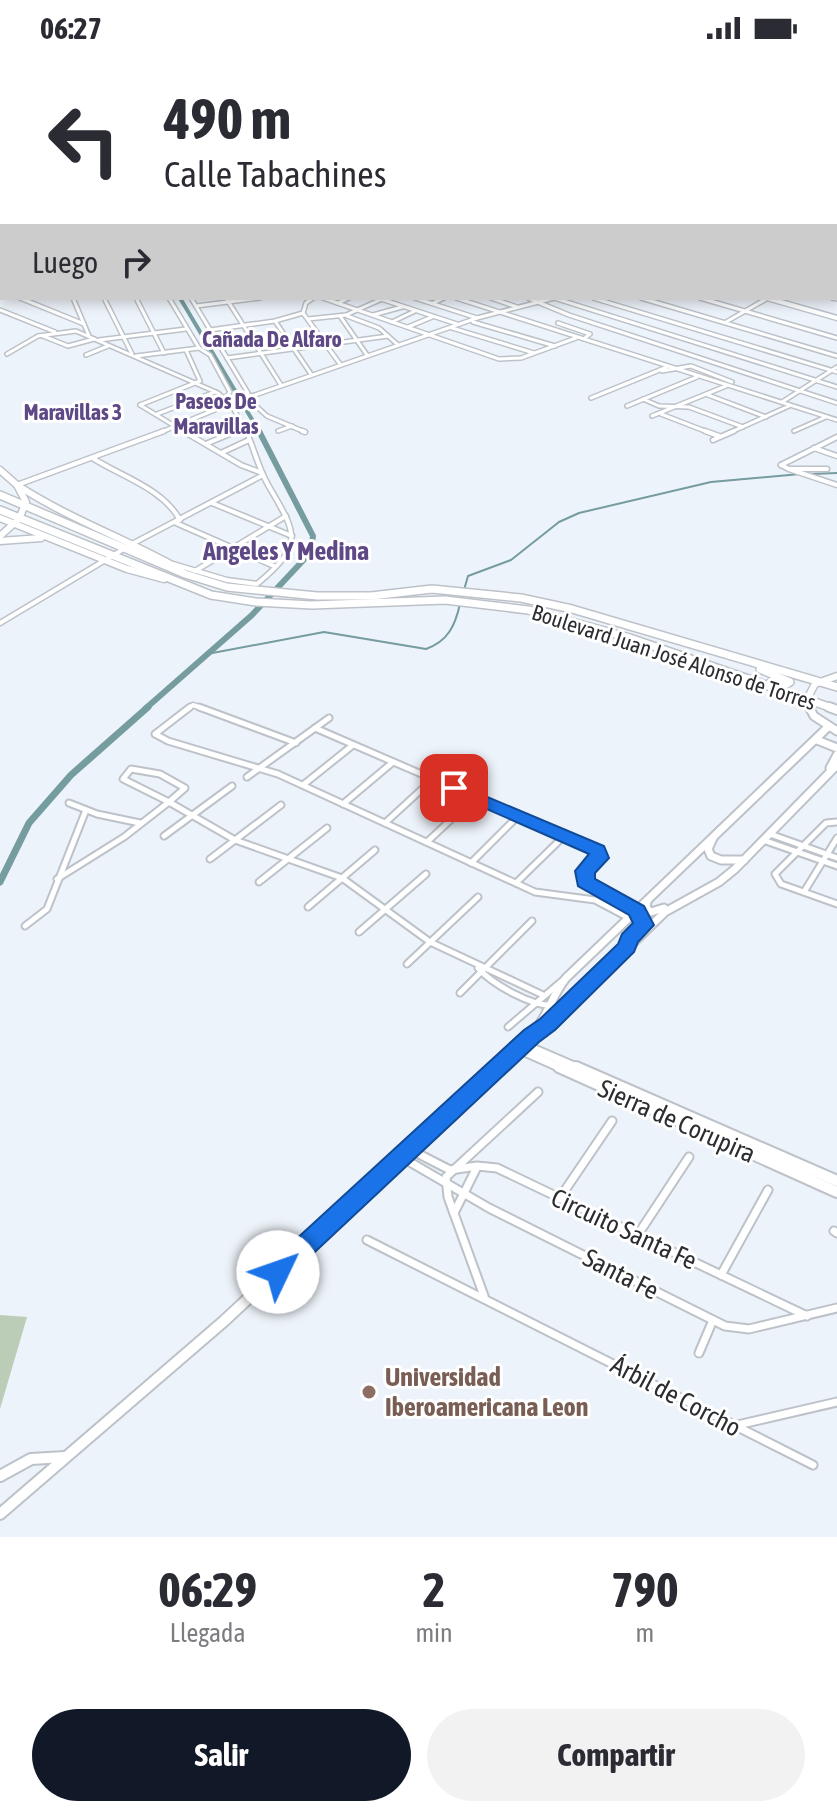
<!DOCTYPE html>
<html lang="es">
<head>
<meta charset="utf-8">
<style>
  body { margin:0; font-family:"Asap Condensed",sans-serif; background:#f2f2f3; color:#2b2b33; height:100vh; display:flex; flex-direction:column; font-size:30px; white-space:nowrap }
  * { box-sizing:border-box; margin:0 }
  p { font-size:26px; color:#7c7c81 }
  .icon { flex:none; width:44px; height:44px; fill:none; stroke:currentColor; stroke-width:2; stroke-linecap:round; stroke-linejoin:round }
  .map { position:relative; height:1481px; overflow:hidden }
  .panel { display:flex; flex-direction:column; background:#fff; flex:1 }
  .panel>* { flex:none }
  .banner { position:absolute; left:0px; top:0px; width:838px; height:244px; box-shadow:0 4px 12px #0003; background:#fff; color:#2b2b33; overflow:hidden }
  .pin { position:absolute; display:grid; place-items:center; width:68px; height:68px; color:#fff; margin:-34px; border-radius:16px; box-shadow:0 4px 12px #0006 }
  .me { position:absolute; width:88px; margin:-44px; rotate:48deg; stroke-linejoin:round; filter:drop-shadow(0 0 6px #0008) }
  .turn { display:flex; align-items:center; gap:28px; height:168px; padding:0 32px; font-size:36px }
  .turn .icon { width:104px; height:104px; stroke-width:2.5 }
  .turn b { display:block; font-size:56px; line-height:68px }
  .then { display:flex; align-items:center; height:76px; padding:0 32px; background:#0003; gap:16px; font-size:30px }
  .eta { display:flex; justify-content:space-evenly; align-items:center; height:136px; text-align:center }
  .eta b { font-size:48px; font-weight:700; line-height:56px }
  .primary-button { display:flex; gap:16px; margin-top:auto; padding:16px 32px }
  .primary-button a { flex:1; height:92px; border-radius:48px; background:#111827; color:#fff; font-size:32px; font-weight:700; line-height:92px; text-align:center }
  .primary-button a+a { background:#f2f2f3; color:#2b2b33 }
  .status { display:flex; justify-content:space-between; align-items:center; height:56px; padding:0 40px; background:#fff; direction:ltr }
  .status svg { height:22px; fill:currentColor }
  .map>svg:first-child { display:block }
  .green { fill:#bbccb7 }
  .lines { fill:none; stroke-linecap:round; stroke-linejoin:round }
  .stream { stroke:#759c9e; stroke-width:2 }
  .canal-far3 { stroke:#759c9e; stroke-width:3 }
  .canal-far2 { stroke:#759c9e; stroke-width:4 }
  .canal-far1 { stroke:#759c9e; stroke-width:6 }
  .canal { stroke:#759c9e; stroke-width:7 }
  .street-far4-casing { stroke:#bdc2c9; stroke-width:4 }
  .street-far3-casing { stroke:#bdc2c9; stroke-width:6 }
  .street-far2-casing { stroke:#bdc2c9; stroke-width:7 }
  .street-far1-casing { stroke:#bdc2c9; stroke-width:9 }
  .street-casing { stroke:#bdc2c9; stroke-width:11 }
  .secondary-far4-casing { stroke:#bdc2c9; stroke-width:5 }
  .secondary-far3-casing { stroke:#bdc2c9; stroke-width:7 }
  .secondary-far2-casing { stroke:#bdc2c9; stroke-width:9 }
  .secondary-far1-casing { stroke:#bdc2c9; stroke-width:11 }
  .secondary-casing { stroke:#bdc2c9; stroke-width:14 }
  .primary-far1-casing { stroke:#bdc2c9; stroke-width:10 }
  .primary-casing { stroke:#bdc2c9; stroke-width:12 }
  .street-far4 { stroke:#fff; stroke-width:2 }
  .street-far3 { stroke:#fff; stroke-width:3 }
  .street-far2 { stroke:#fff; stroke-width:4 }
  .street-far1 { stroke:#fff; stroke-width:5 }
  .street { stroke:#fff; stroke-width:7 }
  .secondary-far4 { stroke:#fff; stroke-width:3 }
  .secondary-far3 { stroke:#fff; stroke-width:4 }
  .secondary-far2 { stroke:#fff; stroke-width:6 }
  .secondary-far1 { stroke:#fff; stroke-width:7 }
  .secondary { stroke:#fff; stroke-width:10 }
  .primary-far1 { stroke:#fff; stroke-width:7 }
  .primary { stroke:#fff; stroke-width:8 }
  .route { fill:#1a73e8; stroke:#114b97; stroke-width:2 }
  .education-dot { fill:#8d6e63; stroke:#fff; stroke-width:3 }
  .labels { text-anchor:middle; dominant-baseline:central; stroke-width:6; stroke-linejoin:round; paint-order:stroke }
  .far-quarter-label { font-size:22px; font-weight:bold; fill:#5e4886; stroke:#fff }
  .street-label { font-size:22px; fill:#2b2d30; stroke:#fff }
  .quarter-label { font-size:26px; font-weight:bold; fill:#5e4886; stroke:#fff }
  .near-street-label { font-size:26px; fill:#2b2d30; stroke:#fff }
  .near-education-label { font-size:26px; font-weight:bold; fill:#785e54; stroke:#fff; text-anchor:start }
</style>
</head>
<body>
<div class="status"><b>06:27</b><svg viewBox="0 0 49 12"><path d="M0 12V9h3v3zM5 12V6h3v6zM10 12V3h3v9zM15 12V0h3v12zM26 1h20v11H26zM47 4h2v5h-2z"/></svg></div>
<div class="map">
<svg width="837" height="1481" viewBox="0 0 837 1481">
  <rect width="100%" height="100%" fill="#edf3fa"/>
  <!-- green -->
  <polygon class="green" points="0,1259 27,1261 0,1353"/>
  <g class="lines">
    <!-- stream -->
    <g class="stream">
      <polyline points="671,2 674,0"/>
      <polyline points="810,418 837,417"/>
      <polyline points="464,534 468,520 511,504 559,466 579,457 711,426 800,418"/>
      <path d="M207,598L324,576L426,593C448,585 455,570 460,548"/>
    </g>
    <!-- canal-far3 -->
    <polyline class="canal-far3" points="352,2 355,0"/>
    <!-- canal-far2 -->
    <polyline class="canal-far2" points="180,242 260,377"/>
    <!-- canal-far1 -->
    <polyline class="canal-far1" points="145,653 252,559 311,496 313,480 259,375"/>
    <!-- canal -->
    <polyline class="canal" points="0,826 29,767 71,719 148,651"/>
    <defs>
      <g id="street-far4">
        <polyline points="272,0 277,2"/>
        <polyline points="297,0 302,2"/>
        <polyline points="310,0 315,2"/>
        <polyline points="381,0 388,2"/>
        <polyline points="402,0 406,2"/>
        <polyline points="422,0 427,2"/>
        <polyline points="442,0 447,0"/>
        <polyline points="453,0 456,2"/>
        <polyline points="831,0 836,2"/>
        <polyline points="0,1 7,0"/>
        <polyline points="137,2 158,0"/>
        <polyline points="162,2 168,0"/>
        <polyline points="219,2 227,0"/>
        <polyline points="244,2 252,0"/>
        <polyline points="473,2 491,2"/>
        <polyline points="781,2 810,0"/>
        <polyline points="0,53 2,57"/>
      </g>
      <g id="street-far3">
        <polyline points="1,218 2,212"/>
        <polyline points="20,242 84,268"/>
        <polyline points="73,242 89,280"/>
        <polyline points="104,242 132,298"/>
        <polyline points="136,242 164,297"/>
        <polyline points="169,242 199,292 210,299 230,336 226,341"/>
        <polyline points="191,242 248,337 247,341"/>
        <polyline points="226,242 281,329"/>
        <polyline points="313,242 306,247 303,257 340,308"/>
        <polyline points="323,242 499,303 521,302 576,282"/>
        <polyline points="378,242 457,268"/>
        <polyline points="415,242 477,262"/>
        <polyline points="456,242 837,364"/>
        <polyline points="491,242 517,251"/>
        <polyline points="528,242 569,259 837,347"/>
        <polyline points="554,242 837,331"/>
        <polyline points="593,242 837,316"/>
        <polyline points="641,242 837,300"/>
        <polyline points="700,242 837,282"/>
        <polyline points="832,242 837,243"/>
        <polyline points="338,247 349,242"/>
        <polyline points="433,247 444,242"/>
        <polyline points="196,250 260,242"/>
        <polyline points="0,254 55,276"/>
        <polyline points="373,259 402,251"/>
        <polyline points="340,260 367,299"/>
        <polyline points="347,260 379,272 397,288"/>
        <polyline points="308,263 346,259 382,243"/>
        <polyline points="275,265 311,318"/>
        <polyline points="392,266 415,255"/>
        <polyline points="473,266 555,290"/>
        <polyline points="726,266 768,242"/>
        <polyline points="558,267 590,278 585,282"/>
        <polyline points="408,271 432,261"/>
        <polyline points="452,272 534,297"/>
        <polyline points="210,274 275,265 303,257"/>
        <polyline points="43,280 68,290 94,283"/>
        <polyline points="99,284 186,273"/>
        <polyline points="7,298 38,280 76,275 218,337 232,350 247,377"/>
        <polyline points="86,299 108,290"/>
        <polyline points="136,300 199,292"/>
        <polyline points="227,302 388,280"/>
        <polyline points="662,315 691,310 732,326"/>
        <polyline points="708,339 766,361"/>
        <polyline points="246,341 267,360 305,376"/>
        <polyline points="591,342 667,311"/>
        <polyline points="643,343 659,350 689,351 743,371"/>
        <polyline points="228,344 255,339 477,262 554,242"/>
        <polyline points="782,346 837,311"/>
        <polyline points="140,349 186,377"/>
        <polyline points="140,349 200,325 186,294"/>
        <polyline points="627,350 697,321"/>
        <polyline points="157,358 215,336"/>
        <polyline points="661,358 710,377"/>
        <polyline points="652,360 726,330"/>
        <polyline points="278,375 292,370"/>
        <polyline points="794,375 826,361"/>
        <polyline points="159,377 229,348"/>
        <polyline points="192,377 237,360"/>
        <polyline points="232,377 243,372"/>
        <polyline points="729,377 789,350"/>
      </g>
      <g id="street-far2">
        <polyline points="183,375 241,409 262,417"/>
        <polyline points="302,375 305,376"/>
        <polyline points="705,375 719,380"/>
        <polyline points="191,377 197,375"/>
        <polyline points="713,384 734,375"/>
        <polyline points="208,387 237,375"/>
        <polyline points="814,392 837,400"/>
        <polyline points="223,396 249,384"/>
        <path d="M94,403C123,421 163,433 180,464"/>
        <polyline points="781,409 837,381"/>
        <polyline points="781,409 789,413 827,413"/>
        <polyline points="789,413 837,429"/>
        <polyline points="17,429 164,375"/>
        <polyline points="212,447 292,480"/>
        <polyline points="176,467 274,510"/>
        <path d="M173,508L227,524L257,528C308,486 294,475 267,427C258,411 254,392 246,375"/>
        <polyline points="195,515 286,460"/>
        <polyline points="0,567 132,488 263,419"/>
        <polyline points="188,653 193,649 204,653"/>
      </g>
      <g id="street-far1">
        <polyline points="190,651 155,678 168,685 278,718 535,836 595,844 629,862"/>
        <polyline points="199,651 296,687"/>
        <polyline points="315,672 597,794 600,802 585,815 585,826 636,855"/>
        <polygon points="131,713 160,718 185,732 169,746 123,723"/>
        <polyline points="247,721 329,662"/>
        <polyline points="303,729 353,689"/>
        <polyline points="169,746 235,784 342,822 430,886 543,939"/>
        <polyline points="69,747 97,758 140,767"/>
        <polyline points="343,748 393,706"/>
        <polyline points="837,766 826,767 775,818 781,828 837,848"/>
        <polyline points="385,767 433,723"/>
        <polyline points="770,778 837,802"/>
        <polyline points="164,780 232,730"/>
        <polyline points="763,784 837,810"/>
        <polyline points="427,786 475,741"/>
        <polyline points="210,803 281,749"/>
        <polyline points="471,807 518,760"/>
        <polyline points="57,823 124,781 169,746"/>
        <polyline points="259,826 327,772"/>
        <polyline points="516,827 564,780"/>
        <polyline points="804,836 837,782"/>
        <polyline points="308,851 375,794"/>
        <polyline points="25,870 47,853 86,754"/>
        <polyline points="359,876 426,818"/>
        <polyline points="407,908 478,841"/>
        <path d="M478,912C492,928 535,953 557,949C569,947 578,934 588,927"/>
        <polyline points="460,937 532,865"/>
        <polyline points="508,971 562,925"/>
      </g>
      <g id="street">
        <polyline points="411,1094 450,1114 477,1110 497,1112 807,1260"/>
        <polyline points="403,1102 489,1152 725,1270 749,1273 837,1252"/>
        <polyline points="559,1143 612,1065"/>
        <polyline points="454,1157 477,1111"/>
        <polyline points="834,1175 837,1177"/>
        <polyline points="637,1180 689,1101"/>
        <polyline points="367,1184 813,1409"/>
        <polyline points="721,1219 768,1134"/>
        <polyline points="484,1240 448,1141 446,1121 538,1036"/>
        <polyline points="699,1297 713,1264"/>
        <polyline points="733,1370 837,1346"/>
      </g>
      <polyline id="secondary-far4" points="191,2 199,0"/>
      <polyline id="secondary-far3" points="767,242 837,262"/>
      <g id="secondary-far2">
        <polyline points="0,414 17,429 26,446 19,463 0,480"/>
        <path d="M17,429C69,463 127,483 181,514"/>
        <polyline points="0,462 127,513 164,523"/>
        <polyline points="0,485 41,482"/>
        <polyline points="810,653 806,645 815,628 837,620"/>
      </g>
      <g id="secondary-far1">
        <polyline points="809,651 814,660 837,675"/>
        <polyline points="817,684 837,692"/>
        <polyline points="830,712 837,699"/>
        <polyline points="713,782 708,793 711,800 721,804 744,804"/>
        <polyline points="647,846 646,852 651,856 664,852"/>
        <polyline points="637,855 644,867 637,876"/>
        <path d="M535,974C549,958 552,939 566,922L828,671"/>
        <polyline points="523,988 581,1013"/>
        <polyline points="518,993 563,1013"/>
        <polyline points="495,1013 531,980 548,969 665,856 719,826 735,813 837,709"/>
      </g>
      <g id="secondary">
        <polyline points="559,1011 837,1136"/>
        <polyline points="576,1011 837,1125"/>
        <polyline points="0,1420 31,1403 65,1401"/>
        <polyline points="0,1458 224,1265 497,1011"/>
      </g>
      <g id="primary-far1">
        <polyline points="0,439 185,518 227,531 317,540 371,540 432,533 521,542 572,553 837,631"/>
        <polyline points="0,454 211,539 256,546 312,549 445,544 528,554 630,582 835,653"/>
        <polyline points="760,613 790,626 785,629 770,627"/>
      </g>
      <polyline id="primary" points="829,651 837,654"/>
    </defs>
    <!-- street-far4 casing -->
    <use href="#street-far4" class="street-far4-casing"/>
    <!-- street-far3 casing -->
    <use href="#street-far3" class="street-far3-casing"/>
    <!-- street-far2 casing -->
    <use href="#street-far2" class="street-far2-casing"/>
    <!-- street-far1 casing -->
    <use href="#street-far1" class="street-far1-casing"/>
    <!-- street casing -->
    <use href="#street" class="street-casing"/>
    <!-- secondary-far4 casing -->
    <use href="#secondary-far4" class="secondary-far4-casing"/>
    <!-- secondary-far3 casing -->
    <use href="#secondary-far3" class="secondary-far3-casing"/>
    <!-- secondary-far2 casing -->
    <use href="#secondary-far2" class="secondary-far2-casing"/>
    <!-- secondary-far1 casing -->
    <use href="#secondary-far1" class="secondary-far1-casing"/>
    <!-- secondary casing -->
    <use href="#secondary" class="secondary-casing"/>
    <!-- primary-far1 casing -->
    <use href="#primary-far1" class="primary-far1-casing"/>
    <!-- primary casing -->
    <use href="#primary" class="primary-casing"/>
    <!-- street-far4 -->
    <use href="#street-far4" class="street-far4"/>
    <!-- street-far3 -->
    <use href="#street-far3" class="street-far3"/>
    <!-- street-far2 -->
    <use href="#street-far2" class="street-far2"/>
    <!-- street-far1 -->
    <use href="#street-far1" class="street-far1"/>
    <!-- street -->
    <use href="#street" class="street"/>
    <!-- secondary-far4 -->
    <use href="#secondary-far4" class="secondary-far4"/>
    <!-- secondary-far3 -->
    <use href="#secondary-far3" class="secondary-far3"/>
    <!-- secondary-far2 -->
    <use href="#secondary-far2" class="secondary-far2"/>
    <!-- secondary-far1 -->
    <use href="#secondary-far1" class="secondary-far1"/>
    <!-- secondary -->
    <use href="#secondary" class="secondary"/>
    <!-- primary-far1 -->
    <use href="#primary-far1" class="primary-far1"/>
    <!-- primary -->
    <use href="#primary" class="primary"/>
  </g>
  <!-- route -->
  <polygon class="route" points="454,727 604,790 609,802 595,817 595,823 644,850 654,869 638,886 634,896 555,974 539,986 286,1223 278,1227 269,1223 265,1216 269,1208 524,974 540,963 618,888 622,878 633,867 629,859 578,830 575,815 589,798 448,736 445,732"/>
  <!-- markers -->
  <circle class="education-dot" cx="369" cy="1336" r="8"/>
  <g class="labels">
    <!-- far-quarter labels -->
    <g class="far-quarter-label">
      <text x="272" y="283">Cañada De Alfaro</text>
      <text x="216" y="345">Paseos De<tspan x="216" dy="25">Maravillas</tspan></text>
      <text x="73" y="356">Maravillas 3</text>
    </g>
    <!-- street labels -->
    <g class="street-label">
      <text transform="translate(674 601) rotate(18)">Boulevard Juan José Alonso de Torres</text>
    </g>
    <!-- quarter labels -->
    <g class="quarter-label">
      <text x="286" y="495">Angeles Y Medina</text>
    </g>
    <!-- near-street labels -->
    <g class="near-street-label">
      <text transform="translate(677 1065) rotate(24)">Sierra de Corupira</text>
      <text transform="translate(624 1173) rotate(25)">Circuito Santa Fe</text>
      <text transform="translate(621 1218) rotate(27)">Santa Fe</text>
      <text transform="translate(676 1340) rotate(28)">Árbil de Corcho</text>
    </g>
    <!-- near-education labels -->
    <g class="near-education-label">
      <text x="385" y="1321">Universidad<tspan x="385" dy="30">Iberoamericana Leon</tspan></text>
    </g>
  </g>
</svg>
<div class="pin" style="left:454px;top:732px;background:#d93025"><svg class="icon" aria-label="arrive" viewBox="0 0 24 24"><path d="M6 21V4h12l-3 4 3 4H6"/></svg></div>
<svg class="me" style="left:278px;top:1216px" viewBox="-20 -20 40 40"><circle r="19" fill="#fff"/><path d="M0-13L10 11 0 6-10 11z" fill="#1a73e8"/></svg>
<div class="banner">
<div class="turn"><svg class="icon" aria-label="left" viewBox="0 0 24 24"><path d="M17 20v-9H6M10 6l-5 5 5 5"/></svg><div><b>490 m</b>Calle Tabachines</div></div>
<div class="then">Luego<svg class="icon" aria-label="right" viewBox="0 0 24 24"><path d="M7 20v-9h11M14 6l5 5-5 5"/></svg></div>
</div>
</div>
<section class="panel">
<div class="eta">
<div><b>06:29</b><p>Llegada</p></div>
<div><b>2</b><p>min</p></div>
<div><b>790</b><p>m</p></div>
</div>
<div class="primary-button"><a>Salir</a><a>Compartir</a></div>
</section>
</body>
</html>
